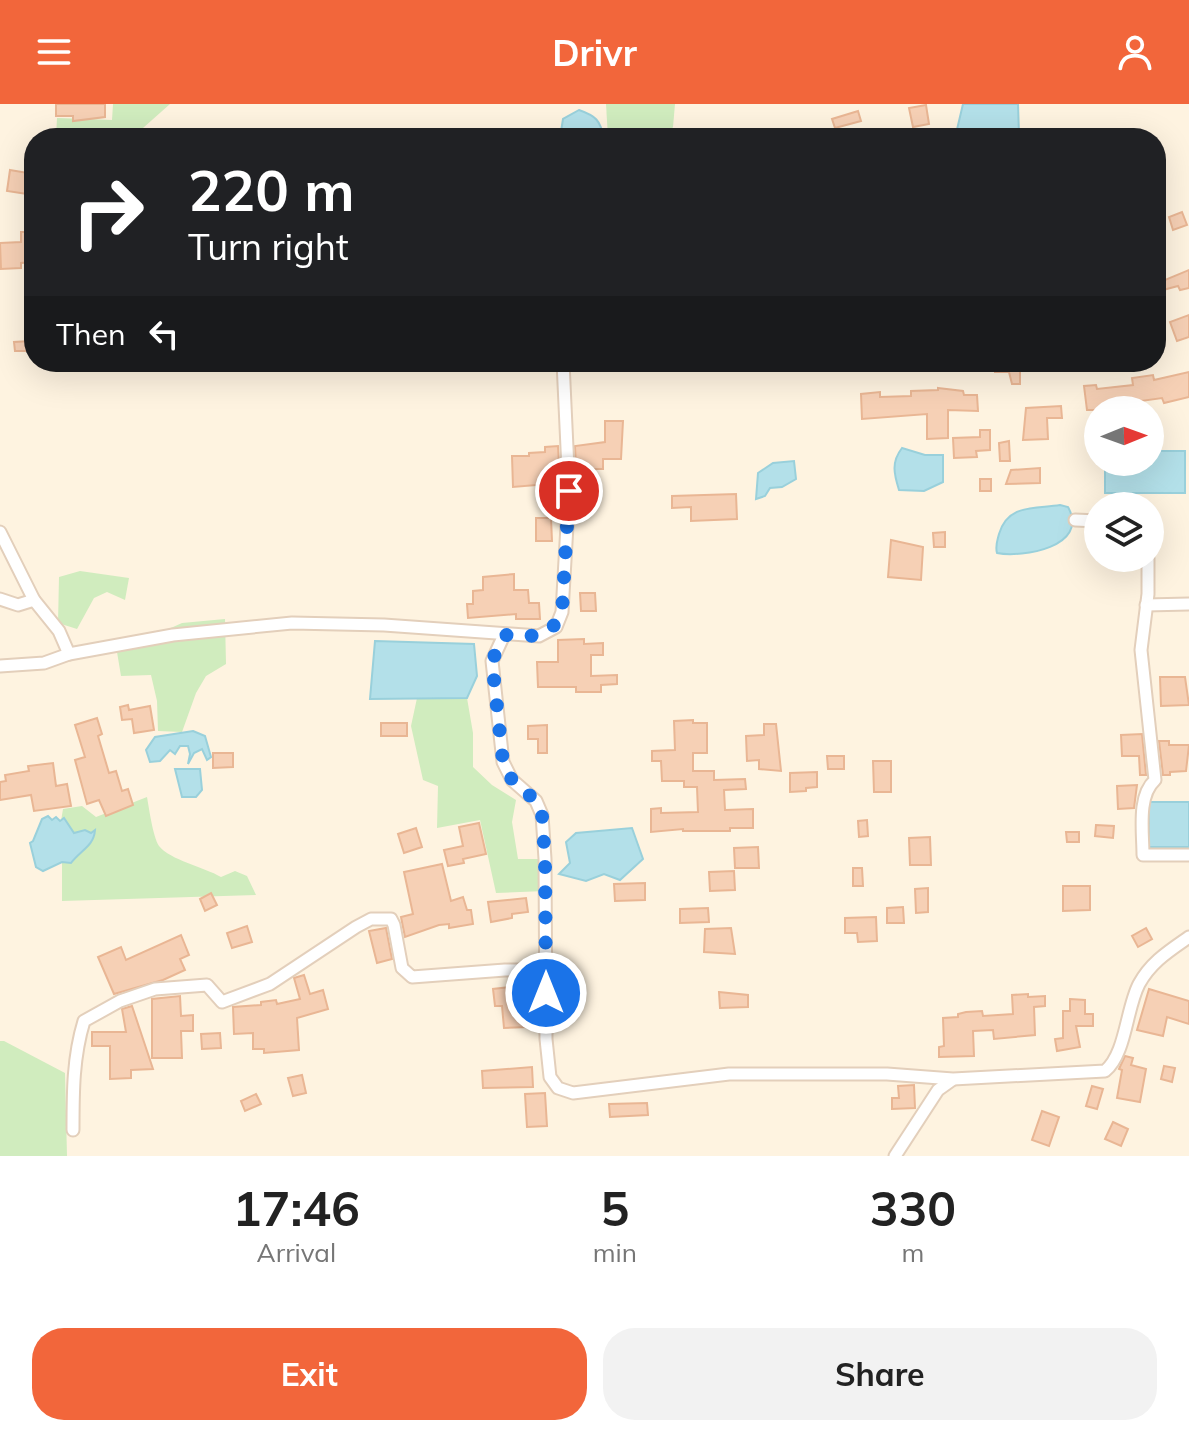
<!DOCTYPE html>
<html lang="en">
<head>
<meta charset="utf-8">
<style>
  body { margin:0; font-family:Mulish,sans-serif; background:#f2f2f2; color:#222; height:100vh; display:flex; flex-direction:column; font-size:30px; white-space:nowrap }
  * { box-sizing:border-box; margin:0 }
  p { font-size:26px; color:#767676 }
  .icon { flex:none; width:44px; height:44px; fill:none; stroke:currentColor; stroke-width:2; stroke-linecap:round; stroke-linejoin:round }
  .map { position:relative; height:1052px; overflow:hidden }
  .sheet { display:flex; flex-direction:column; background:#fff; flex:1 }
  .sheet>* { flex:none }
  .guide { position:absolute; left:24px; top:24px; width:1142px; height:244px; border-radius:32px; box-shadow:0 8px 32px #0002; background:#202124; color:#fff; overflow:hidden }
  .needle { width:52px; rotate:89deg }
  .tools { position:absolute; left:1084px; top:292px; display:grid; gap:16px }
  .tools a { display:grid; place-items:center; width:80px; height:80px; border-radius:50%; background:#fff; box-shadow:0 8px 32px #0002; font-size:40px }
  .pin { position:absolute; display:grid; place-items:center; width:68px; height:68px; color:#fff; margin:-34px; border:4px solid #fff; border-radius:50%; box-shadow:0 2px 8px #0007 }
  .me { position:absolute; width:88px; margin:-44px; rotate:0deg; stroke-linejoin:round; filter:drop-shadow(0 0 6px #0008) }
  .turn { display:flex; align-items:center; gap:28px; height:168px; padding:0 32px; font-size:36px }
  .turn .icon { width:104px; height:104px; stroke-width:2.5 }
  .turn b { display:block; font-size:56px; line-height:68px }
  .then { display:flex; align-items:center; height:76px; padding:0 32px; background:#0003; gap:16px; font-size:30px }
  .eta { display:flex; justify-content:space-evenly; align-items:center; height:136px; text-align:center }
  .eta b { font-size:48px; font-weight:700; line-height:56px }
  .button { display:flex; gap:16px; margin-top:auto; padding:16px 32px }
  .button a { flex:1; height:92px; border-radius:32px; background:#f2663b; color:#fff; font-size:32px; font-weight:700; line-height:92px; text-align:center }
  .button a+a { background:#f2f2f2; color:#222 }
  header { display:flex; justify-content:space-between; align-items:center; height:104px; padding:0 32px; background:#f2663b; color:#fff; font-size:36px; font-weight:700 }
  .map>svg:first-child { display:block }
  .green { fill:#d0ecbe }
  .water { fill:#b3e0e9; stroke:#99d0db; stroke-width:2 }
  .building { fill:#f6d0b5; stroke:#e9b694; stroke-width:2 }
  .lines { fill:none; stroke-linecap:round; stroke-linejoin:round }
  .minor-casing { stroke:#e3cfbb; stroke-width:15 }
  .minor { stroke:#fff; stroke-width:11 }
  .route { stroke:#1a73e8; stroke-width:14; stroke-dasharray:0 25.2 }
</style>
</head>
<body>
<header><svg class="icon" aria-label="menu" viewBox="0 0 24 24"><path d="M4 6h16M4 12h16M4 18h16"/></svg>Drivr<svg class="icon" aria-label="person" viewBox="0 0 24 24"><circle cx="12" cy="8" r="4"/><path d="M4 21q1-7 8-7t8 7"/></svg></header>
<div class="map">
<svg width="1189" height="1052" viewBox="0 0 1189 1052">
  <rect width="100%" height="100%" fill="#fef3e0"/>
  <!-- green -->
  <g class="green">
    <polygon points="113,0 170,0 143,24 143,34 56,34 57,14 112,16"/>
    <polygon points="606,0 675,0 673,23 667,34 608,34"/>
    <polygon points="80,467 129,474 125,496 107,488 94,494 77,525 58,519 59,473"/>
    <polygon points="225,515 226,560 206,572 196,589 182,628 158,627 157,597 151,571 121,572 117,548 182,519"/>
    <polygon points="417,594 467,594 473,629 473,663 492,681 516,696 512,718 518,755 545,755 545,787 496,789 480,716 437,724 438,682 423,676 411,622"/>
    <path d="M147,693C149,704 153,733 159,742C170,756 204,763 221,773L235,767L247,772L256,791L62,797V758L91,729H74L61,717L63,705L82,702L96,713Z"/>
    <polygon points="0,937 4,937 65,969 67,1052 0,1052"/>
  </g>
  <!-- water -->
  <g class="water">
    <polygon points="963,0 1018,0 1019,31 1008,34 955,34"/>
    <path d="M579,6C596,12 600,16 604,34H560L563,15Z"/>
    <path d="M902,344L925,351H943V378L924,387L899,386C894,370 891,358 902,344Z"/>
    <polygon points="1150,347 1185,347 1185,389 1105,389 1105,358 1150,358"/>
    <polygon points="794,357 796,375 782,383 770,384 765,392 756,395 758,369 773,359"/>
    <path d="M1060,401L1068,403C1090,443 1022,454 997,449C995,442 997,438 999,430C1008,400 1034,405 1060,401Z"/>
    <polygon points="375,537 474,540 477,572 467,594 370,595"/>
    <polygon points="193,627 205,632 211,653 207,656 202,645 194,649 188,660 190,650 188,642 180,642 175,650 170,646 160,657 150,658 146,646 155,633"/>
    <polygon points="175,665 200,665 202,686 196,693 182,693"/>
    <rect x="1149" y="698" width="40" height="45"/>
    <path d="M48,712L52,716L56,713L60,717L64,714L74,729L85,726L91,729L95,726C94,742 81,746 71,759L62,758L43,767L36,763L30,739L33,737L42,715Z"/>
    <polygon points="632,724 643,755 620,776 604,770 586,777 559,770 570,759 566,738 576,729"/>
  </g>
  <!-- building -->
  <g class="building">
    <polygon points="56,0 105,0 105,13 73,17 73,12 56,12"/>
    <polygon points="926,1 929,20 913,23 909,4"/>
    <polygon points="858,7 861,17 835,24 832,15"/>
    <polygon points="10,66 34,70 34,91 7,87"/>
    <polygon points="1182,108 1187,121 1173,126 1169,113"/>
    <polygon points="21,128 33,128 34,158 21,159 21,164 1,165 0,139 21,138"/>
    <polygon points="1189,166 1189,184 1180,186 1178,182 1163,186 1160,178"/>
    <polygon points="1189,211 1189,233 1177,237 1170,218"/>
    <polygon points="30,237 31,247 15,247 14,238"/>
    <polygon points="995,258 1020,258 1020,280 1012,280 1009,268 995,268"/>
    <polygon points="1189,268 1189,293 1164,299 1162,294 1119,300 1119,306 1087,306 1084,282 1096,281 1097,285 1133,281 1132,274 1153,271 1154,276"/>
    <polygon points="938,284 963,287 964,291 977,291 978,307 948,306 948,334 927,335 927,310 862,315 861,290 880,288 880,293 911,292 911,287 938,286"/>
    <polygon points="1061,302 1062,314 1047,314 1048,335 1023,336 1026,304"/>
    <polygon points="605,317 623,317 621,355 603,355 603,365 586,365 587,383 577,383 575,342 605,338"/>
    <polygon points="980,326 990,326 990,346 976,347 977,353 954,354 953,334 980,333"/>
    <polygon points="1009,337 1010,357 1000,357 999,339"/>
    <polygon points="558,342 560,379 513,383 512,352 529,352 529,349 545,348 545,343"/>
    <polygon points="1040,364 1040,379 1006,380 1011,366"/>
    <rect x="980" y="375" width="11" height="12"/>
    <polygon points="736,390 737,415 691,417 691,403 672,404 672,392"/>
    <polygon points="536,414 551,414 552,437 536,437"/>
    <polygon points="945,428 945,443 934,443 933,429"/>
    <polygon points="891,436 923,443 921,476 888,473"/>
    <polygon points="514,470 514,486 528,486 529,499 539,499 540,515 516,515 516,510 468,514 467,500 473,500 473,487 483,486 483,473"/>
    <polygon points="580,489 595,489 596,507 581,507"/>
    <polygon points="584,535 584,540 603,539 603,551 591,551 591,572 617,571 617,580 601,581 601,588 576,588 576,583 538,583 537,558 558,558 558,536"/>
    <polygon points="1160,573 1185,573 1189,601 1161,602"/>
    <polygon points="128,601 129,606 150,602 154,626 134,629 132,615 122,616 120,603"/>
    <polygon points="97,614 102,630 98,632 109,669 116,667 122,687 128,685 133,701 106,712 99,696 87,700 75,656 85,653 75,621"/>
    <polygon points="693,616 693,619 707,619 707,649 693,649 693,667 714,667 714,676 745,675 746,685 724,686 725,706 753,705 753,724 730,724 730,727 683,727 683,725 651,728 651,705 661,704 661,709 698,708 697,683 684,683 684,677 662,677 661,657 652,657 652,647 675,646 674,617"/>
    <rect x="381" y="619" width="26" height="13"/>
    <polygon points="764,620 776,620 781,667 759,665 759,656 747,657 746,632 764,631"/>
    <polygon points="547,621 547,649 538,649 538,635 528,635 528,622"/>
    <polygon points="1142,630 1146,671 1140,671 1139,652 1122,652 1121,631"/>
    <polygon points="1159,637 1169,637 1169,641 1189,641 1186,667 1170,668 1170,671 1163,671"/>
    <polygon points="213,649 233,649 233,663 213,664"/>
    <polygon points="827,652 844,652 844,665 828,665"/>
    <polygon points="873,657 891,657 891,688 874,688"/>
    <polygon points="53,659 56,682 67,680 71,702 34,707 31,691 0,696 0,678 6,677 5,671 29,667 28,662"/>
    <polygon points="817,668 817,683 806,684 806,687 790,688 790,669"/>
    <polygon points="1137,681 1134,704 1118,705 1117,682"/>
    <polygon points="867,716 868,732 859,733 858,717"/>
    <polygon points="479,719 486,750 463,755 464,759 448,762 444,746 463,742 459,723"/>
    <polygon points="1096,721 1114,722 1113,734 1095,732"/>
    <polygon points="416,724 422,743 404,749 398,730"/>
    <polygon points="1066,728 1079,728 1079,738 1067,738"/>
    <polygon points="930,733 931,761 910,761 909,734"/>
    <polygon points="758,743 759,764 735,764 734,744"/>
    <polygon points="442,760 451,797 463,793 467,806 471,806 473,820 449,824 449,820 439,821 405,833 401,813 413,810 404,768"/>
    <polygon points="853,764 862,764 863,782 853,782"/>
    <polygon points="734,767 735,786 710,787 709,768"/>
    <polygon points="645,779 645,796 615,797 614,780"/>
    <polygon points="1063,782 1090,782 1090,806 1063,807"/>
    <polygon points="928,784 928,808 916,809 915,785"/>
    <polygon points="211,789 217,801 205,807 200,795"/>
    <polygon points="526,794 528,808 512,810 512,814 491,818 488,798"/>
    <polygon points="903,803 904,819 887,819 887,804"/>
    <polygon points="708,804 709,818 680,819 680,805"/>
    <polygon points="876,813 877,837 858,838 857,829 845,829 845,814"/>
    <polygon points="247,822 252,838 232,844 227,829"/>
    <polygon points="386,824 392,855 377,859 369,827"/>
    <polygon points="731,824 735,850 704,848 705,825"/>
    <polygon points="1146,824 1152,835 1138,843 1132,832"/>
    <polygon points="181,831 189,851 180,855 185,866 163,876 114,890 98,853 121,843 126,856"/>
    <polygon points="304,871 310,890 323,886 328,905 297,914 299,946 264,949 264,945 253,945 253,929 234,930 233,903 261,901 261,898 276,896 277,900 300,895 294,874"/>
    <polygon points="537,880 537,900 526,901 528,923 504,924 502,902 495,902 493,885"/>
    <polygon points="1149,885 1189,897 1189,920 1167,913 1163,932 1137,926"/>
    <polygon points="719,888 748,891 748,903 720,904"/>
    <polygon points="1028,890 1028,893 1045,892 1045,902 1034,903 1035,931 994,935 993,926 973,927 974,952 939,953 939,943 944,942 943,914 958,913 958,910 966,908 982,907 983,912 1013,910 1012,891"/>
    <polygon points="180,892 181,912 193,911 193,927 181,927 182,954 152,954 152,895"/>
    <polygon points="1070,895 1085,896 1085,910 1093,910 1093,922 1076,922 1080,943 1057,947 1055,935 1063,934 1063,907 1070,907"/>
    <polygon points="132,902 153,965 131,966 131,974 110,975 110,942 92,942 92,928 126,928 122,905"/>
    <polygon points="220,929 221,944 202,945 201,930"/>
    <polygon points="1125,952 1133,954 1131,961 1146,965 1140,998 1117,994 1122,966 1119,965"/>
    <polygon points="1164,962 1175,964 1172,978 1161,975"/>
    <polygon points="532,963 533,983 483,984 482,967"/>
    <polygon points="302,971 306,989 293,992 288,974"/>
    <polygon points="914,981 915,1004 892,1005 892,994 899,994 898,982"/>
    <polygon points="1092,982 1103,985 1097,1005 1086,1002"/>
    <polygon points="545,989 547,1022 527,1023 525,990"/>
    <polygon points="256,990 261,1000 245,1007 241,997"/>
    <polygon points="647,999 648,1011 610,1013 609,1000"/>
    <polygon points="1042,1007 1059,1013 1049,1042 1032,1036"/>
    <polygon points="1113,1018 1128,1025 1121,1042 1105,1035"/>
  </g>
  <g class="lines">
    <defs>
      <g id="minor">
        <polyline points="1075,416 1098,417"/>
        <polyline points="0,428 34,496 59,527 69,550"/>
        <path d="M1148,454V490L1141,546L1155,676C1137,692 1143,728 1143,751H1189"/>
        <polyline points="0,495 18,501 34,496"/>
        <polyline points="1146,501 1189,500"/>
        <path d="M504,531L492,557L503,658L512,676L536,697L542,711L545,755L546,935L550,973L558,984L573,989L729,970H887L953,975L1105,967C1126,950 1126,905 1139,880C1151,858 1169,847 1189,833"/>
        <polyline points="0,562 44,559 69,550 173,531 292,519 384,521 539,532 556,523 562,508 569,387 563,258"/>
        <path d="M73,1026C73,988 73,953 84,917L120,897L155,885L207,881L222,898L270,880L356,823L371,815H391L394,821L402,864L412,873L505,866H546"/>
        <polyline points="895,1052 938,986 952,976"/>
      </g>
    </defs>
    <!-- minor casing -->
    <use href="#minor" class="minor-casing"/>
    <!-- minor -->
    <use href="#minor" class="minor"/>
  </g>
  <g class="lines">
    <!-- route -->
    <path class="route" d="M546,889L545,755L542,711L536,697L512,676L503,658L492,557L504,531C532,532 549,537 562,508L569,387"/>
  </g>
</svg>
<div class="tools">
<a><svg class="needle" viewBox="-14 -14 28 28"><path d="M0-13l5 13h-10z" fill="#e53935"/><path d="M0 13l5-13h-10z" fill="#767676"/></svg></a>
<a><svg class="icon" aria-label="layers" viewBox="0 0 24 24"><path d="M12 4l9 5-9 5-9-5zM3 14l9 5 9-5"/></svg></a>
</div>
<div class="pin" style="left:569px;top:387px;background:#d93025"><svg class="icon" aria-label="arrive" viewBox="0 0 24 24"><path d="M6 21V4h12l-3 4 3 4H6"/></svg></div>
<svg class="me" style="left:546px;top:889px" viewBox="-20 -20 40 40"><circle r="17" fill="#1a73e8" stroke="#fff" stroke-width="3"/><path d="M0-11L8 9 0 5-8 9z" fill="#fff"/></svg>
<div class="guide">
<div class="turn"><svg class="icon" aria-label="right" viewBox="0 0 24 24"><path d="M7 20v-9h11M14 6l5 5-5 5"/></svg><div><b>220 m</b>Turn right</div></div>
<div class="then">Then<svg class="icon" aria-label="left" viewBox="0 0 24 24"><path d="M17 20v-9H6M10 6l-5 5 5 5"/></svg></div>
</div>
</div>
<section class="sheet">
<div class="eta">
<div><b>17:46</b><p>Arrival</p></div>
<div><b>5</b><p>min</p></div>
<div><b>330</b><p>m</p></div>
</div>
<div class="button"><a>Exit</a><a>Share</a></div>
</section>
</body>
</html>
